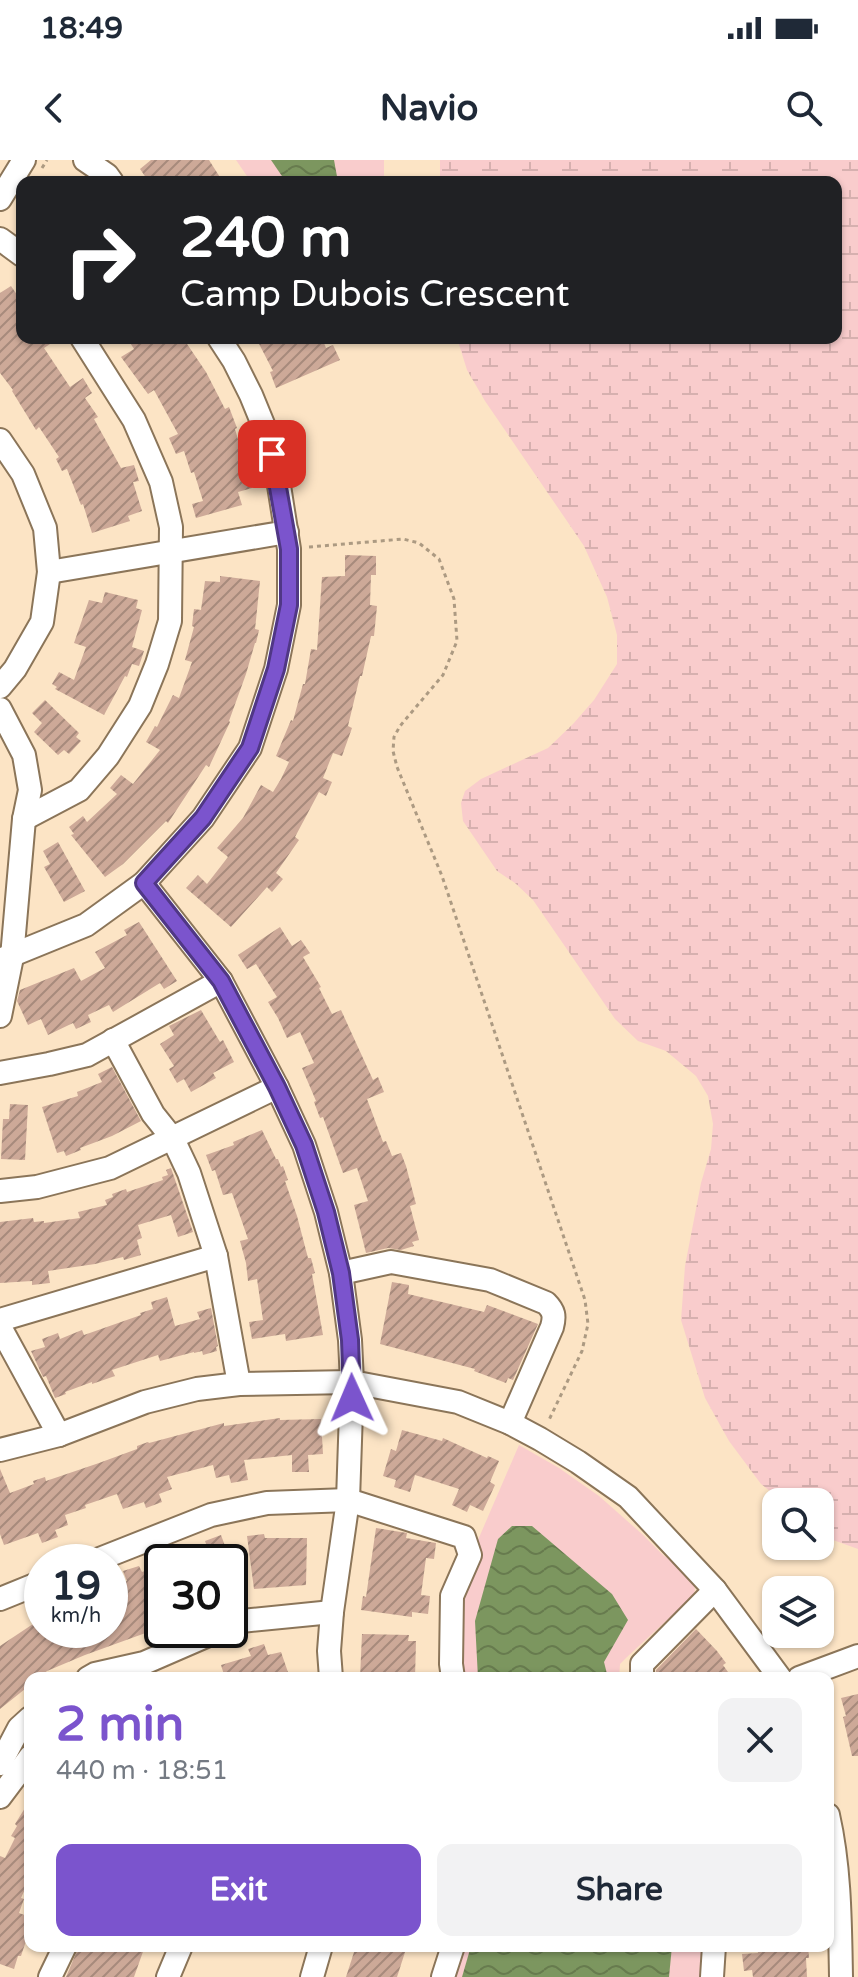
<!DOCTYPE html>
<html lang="en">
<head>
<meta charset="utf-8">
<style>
  body { margin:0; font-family:"Varela Round",sans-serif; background:#f2f2f3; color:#1f2937; height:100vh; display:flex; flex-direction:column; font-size:30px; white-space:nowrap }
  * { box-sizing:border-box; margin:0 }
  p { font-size:26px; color:#747a83 }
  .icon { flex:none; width:44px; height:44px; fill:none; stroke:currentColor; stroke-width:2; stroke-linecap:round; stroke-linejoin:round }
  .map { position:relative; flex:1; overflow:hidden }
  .drawer { position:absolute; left:24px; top:1512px; width:810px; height:280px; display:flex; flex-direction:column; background:#fff; border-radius:16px; box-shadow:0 2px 6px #0004 }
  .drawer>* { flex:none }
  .top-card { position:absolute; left:16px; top:16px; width:826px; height:168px; border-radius:16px; box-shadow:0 2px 6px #0004; background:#202124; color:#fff; overflow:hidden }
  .buttons { position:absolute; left:762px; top:1328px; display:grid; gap:16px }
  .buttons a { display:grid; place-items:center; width:72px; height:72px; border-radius:16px; background:#fff; box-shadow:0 2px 6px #0004; font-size:40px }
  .speed { position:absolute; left:24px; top:1384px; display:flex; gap:16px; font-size:40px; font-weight:700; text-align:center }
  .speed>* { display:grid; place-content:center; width:104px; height:104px; border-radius:50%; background:#fff; box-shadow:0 2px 6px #0004; line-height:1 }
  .speed small { font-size:20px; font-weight:400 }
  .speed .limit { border:4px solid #111; border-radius:12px; background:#fff; color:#111 }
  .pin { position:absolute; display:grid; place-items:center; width:68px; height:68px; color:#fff; margin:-34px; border-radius:16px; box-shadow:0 4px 12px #0006 }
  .me { position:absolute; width:88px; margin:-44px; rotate:359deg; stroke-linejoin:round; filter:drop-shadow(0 0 6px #0008) }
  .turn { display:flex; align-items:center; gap:28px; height:168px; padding:0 32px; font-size:36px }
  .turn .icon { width:104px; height:104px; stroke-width:2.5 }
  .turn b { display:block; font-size:56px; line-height:68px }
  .round { display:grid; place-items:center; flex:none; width:84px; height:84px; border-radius:16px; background:#f2f2f3 }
  .summary { display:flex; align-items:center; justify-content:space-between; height:136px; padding:0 32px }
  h1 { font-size:48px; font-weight:800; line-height:60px; color:#7b54cd }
  .action { display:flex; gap:16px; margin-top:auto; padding:16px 32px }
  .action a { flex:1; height:92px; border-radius:16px; background:#7b54cd; color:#fff; font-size:32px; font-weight:800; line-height:92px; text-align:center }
  .action a+a { background:#f2f2f3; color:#1f2937 }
  .status { display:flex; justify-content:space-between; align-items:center; height:56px; padding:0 40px; background:#fff; direction:ltr }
  .status svg { height:22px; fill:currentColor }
  header { display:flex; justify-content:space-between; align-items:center; height:104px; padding:0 32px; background:#fff; font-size:36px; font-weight:800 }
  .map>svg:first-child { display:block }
  .wetland { fill:url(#wetland-marsh) }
  .park { fill:#f9cccc }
  .water { fill:url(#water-waves) }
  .building { fill:url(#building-hatch) }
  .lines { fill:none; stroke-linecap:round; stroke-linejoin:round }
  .minor-casing { stroke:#8b7559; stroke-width:26 }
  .path { stroke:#ac9a82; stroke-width:3; stroke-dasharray:4 4; stroke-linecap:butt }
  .minor { stroke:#fff; stroke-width:22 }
  .route-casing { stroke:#503785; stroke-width:20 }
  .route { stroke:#7b54cd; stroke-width:14 }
</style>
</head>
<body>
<div class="status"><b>18:49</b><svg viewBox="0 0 49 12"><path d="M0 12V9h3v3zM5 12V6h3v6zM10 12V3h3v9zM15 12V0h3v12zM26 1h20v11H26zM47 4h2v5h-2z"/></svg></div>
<header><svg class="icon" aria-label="back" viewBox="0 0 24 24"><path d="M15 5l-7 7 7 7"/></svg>Navio<svg class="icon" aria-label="search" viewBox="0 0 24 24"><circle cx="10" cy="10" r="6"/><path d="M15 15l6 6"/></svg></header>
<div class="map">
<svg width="858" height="1817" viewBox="0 0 858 1817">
  <defs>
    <pattern id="wetland-marsh" width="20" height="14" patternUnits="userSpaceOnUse" patternTransform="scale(2)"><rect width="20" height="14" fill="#f9cccc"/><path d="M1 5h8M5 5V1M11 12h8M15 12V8" fill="none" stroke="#d6b0af"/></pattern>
    <pattern id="water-waves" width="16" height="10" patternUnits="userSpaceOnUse" patternTransform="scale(2)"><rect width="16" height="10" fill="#7c965f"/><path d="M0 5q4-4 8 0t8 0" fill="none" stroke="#677b4e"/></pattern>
    <pattern id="building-hatch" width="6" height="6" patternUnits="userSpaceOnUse" patternTransform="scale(2)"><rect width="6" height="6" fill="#cda998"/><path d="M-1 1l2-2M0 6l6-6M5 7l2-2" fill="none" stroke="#a78a7c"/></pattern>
  </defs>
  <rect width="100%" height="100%" fill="#fce4c5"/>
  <!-- wetland -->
  <polygon class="wetland" points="440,0 858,0 858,1389 833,1380 820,1370 820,1342 784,1342 761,1324 729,1281 705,1238 681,1160 685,1106 701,1023 711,989 713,964 708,936 696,916 666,891 638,881 615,859 533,740 515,723 497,711 463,661 461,643 465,631 481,619 548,588 573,564 594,540 617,504 617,475 607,437 584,386 485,241 467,210 457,178 836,178 836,22 440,22"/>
  <!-- park -->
  <g class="park">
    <polygon points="236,0 384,0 384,22 251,22"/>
    <polygon points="519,1285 559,1308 599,1336 642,1374 664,1396 677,1402 693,1420 695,1430 693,1436 627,1497 620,1504 619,1518 456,1518 465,1410"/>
    <polygon points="455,1786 704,1786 702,1817 444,1817"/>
  </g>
  <!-- water -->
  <g class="water">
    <polygon points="271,0 334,0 338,22 286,22"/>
    <polygon points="512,1366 532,1366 612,1434 628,1460 604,1502 608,1518 478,1518 475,1461 498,1379"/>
    <polygon points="471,1786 672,1786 669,1817 462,1817"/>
  </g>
  <!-- building -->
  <g class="building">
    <polygon points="151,0 209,0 223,22 149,22 140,9"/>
    <polygon points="11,126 22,142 22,178 59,178 44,188 70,227 83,218 92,233 85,238 98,257 94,259 121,308 134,305 139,321 133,322 142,351 128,356 130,361 92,373 83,344 81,345 67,309 62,311 56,299 59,297 39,267 36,270 12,231 13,230 0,213 0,133"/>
    <polygon points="127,178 183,178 206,212 225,249 229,247 237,268 235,269 252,328 238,332 242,345 196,358 192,344 203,341 194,312 191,313 184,291 176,294 169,278 178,274 154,230 148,234 121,197 134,189"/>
    <polygon points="256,178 322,178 326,188 333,185 340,200 276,228 270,212 273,211"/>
    <polygon points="345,395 376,396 376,415 371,415 370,445 377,446 374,476 371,476 362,516 360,516 348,566 352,568 342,596 333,593 323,618 332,622 326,636 319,632 295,677 299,680 276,713 283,719 272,732 267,727 231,767 186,728 198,715 207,724 228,697 217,688 243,658 261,625 273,632 281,619 289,602 276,596 291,560 293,561 303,524 305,524 311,489 317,490 322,417 345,416"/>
    <polygon points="220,416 260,421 256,460 255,469 259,470 256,483 255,483 246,514 229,561 230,562 209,607 206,605 168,663 166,661 123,704 105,717 71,675 74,674 69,667 83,656 87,662 117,634 110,628 121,615 133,624 160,590 146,582 155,566 157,567 173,535 179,538 192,502 185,500 194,467 192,466 194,449 201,450 205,421 220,422"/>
    <polygon points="105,432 138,440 136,448 142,450 132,487 144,491 139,506 132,504 127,517 125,516 104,555 55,529 57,527 52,524 59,512 74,520 86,487 74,483 89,440 102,443"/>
    <polygon points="45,540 79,573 76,577 81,581 69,594 64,590 58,595 34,572 42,563 32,553"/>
    <polygon points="58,682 85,731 64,742 44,707 50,704 43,691"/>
    <polygon points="139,762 177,821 164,829 160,823 113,852 109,845 88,855 91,862 76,869 73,863 48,875 41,859 28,865 17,841 20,830 74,808 81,821 105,808 95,792 127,775 124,770"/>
    <polygon points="280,767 292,786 301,780 310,793 303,797 321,827 319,828 332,854 341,850 373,920 378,917 384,932 367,939 383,982 386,981 392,996 401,993 406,1006 416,1044 410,1046 419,1080 412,1082 414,1086 401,1090 388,1088 366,1093 354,1045 368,1041 357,1008 343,1013 323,957 320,958 314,942 316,941 302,908 314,903 300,872 287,878 278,858 268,842 277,837 256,804 247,809 238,795"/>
    <polygon points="201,850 220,882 223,880 234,902 213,913 216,918 191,932 184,919 177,923 169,909 174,906 160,884 174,875 169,866"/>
    <polygon points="112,907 141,961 112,976 80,988 81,990 66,996 64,991 57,993 42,947 78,936 77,932 102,922 98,914"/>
    <polygon points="10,944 28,945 25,1000 1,999 3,959 9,959"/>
    <polygon points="262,970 276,999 278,999 281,1007 283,1006 288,1020 285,1021 297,1056 308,1098 311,1098 315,1113 312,1114 323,1175 286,1181 285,1174 252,1179 249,1162 263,1160 257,1119 248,1121 246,1103 240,1081 248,1079 232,1033 223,1035 215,1010 212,1011 206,995 234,985 233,982"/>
    <polygon points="171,1008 193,1072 178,1077 171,1055 138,1065 142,1078 137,1080 141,1095 124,1100 123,1097 95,1104 48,1111 50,1123 32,1125 32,1121 0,1123 0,1062 33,1058 34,1062 44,1061 44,1063 80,1058 78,1052 107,1045 105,1040 113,1037 112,1034 126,1029 127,1032 163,1020 162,1017 168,1015 166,1010"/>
    <polygon points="392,1122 409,1125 408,1134 484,1152 487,1145 538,1164 513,1220 508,1218 506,1223 474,1211 475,1209 380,1184"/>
    <polygon points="167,1137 175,1166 200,1159 197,1152 211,1148 218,1186 216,1187 217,1191 203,1195 202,1191 194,1193 194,1192 160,1201 158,1195 112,1210 115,1216 92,1224 92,1222 65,1232 66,1234 55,1238 46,1216 43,1217 31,1191 45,1187 42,1179 58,1173 60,1179 82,1170 84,1175 141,1155 140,1153 153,1149 151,1142"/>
    <polygon points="280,1258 280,1260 321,1259 323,1294 308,1295 309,1312 292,1312 292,1295 244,1300 248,1320 231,1323 229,1315 216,1318 213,1305 167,1317 172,1329 159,1334 162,1342 146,1348 144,1342 123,1349 117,1334 85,1345 86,1348 65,1355 68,1365 55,1370 58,1377 42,1383 38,1373 4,1385 0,1374 0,1309 10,1333 34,1324 33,1321 45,1317 46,1321 99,1303 137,1289 137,1286 148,1282 149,1283 224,1263 224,1266"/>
    <polygon points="402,1270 442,1281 443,1278 487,1298 488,1296 499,1301 490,1322 495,1325 483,1351 470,1345 467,1352 452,1345 459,1329 415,1315 410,1332 394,1327 396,1320 383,1316 391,1289 396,1291"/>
    <polygon points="376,1368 407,1373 406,1378 436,1383 434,1399 426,1398 421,1435 430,1436 428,1454 412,1452 412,1457 361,1450 363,1436 366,1437"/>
    <polygon points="264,1374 265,1378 307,1378 306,1425 254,1429 247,1376"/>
    <polygon points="221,1375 231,1402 186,1402 186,1400 209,1392 205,1381"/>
    <polygon points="162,1405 162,1467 85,1495 47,1511 38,1518 30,1518 30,1525 0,1549 0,1486 42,1458 42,1470 110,1470 110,1427 127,1421 123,1411 139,1406 142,1412"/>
    <polygon points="696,1469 717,1491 726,1503 723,1505 728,1512 719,1518 656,1518 656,1510"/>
    <polygon points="362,1474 409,1475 408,1481 416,1481 415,1518 360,1518"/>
    <polygon points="264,1484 268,1495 281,1492 290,1518 225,1518 221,1505 251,1496 248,1489"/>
    <polygon points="858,1534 858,1596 852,1596 843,1557 846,1556 841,1538"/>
    <polygon points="30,1640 30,1718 21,1738 24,1739 19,1753 30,1757 30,1769 21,1796 18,1796 14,1809 0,1804 0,1696 5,1698 15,1678 11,1676 17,1666 15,1664"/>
    <polygon points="79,1786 145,1786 134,1817 66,1817"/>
    <polygon points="356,1786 407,1786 397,1817 346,1817"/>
    <polygon points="771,1786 808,1786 809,1798 806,1798 807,1817 753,1817 752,1810 744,1811 742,1794 758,1793 757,1787"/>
  </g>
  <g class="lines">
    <defs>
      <g id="minor">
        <polyline points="85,0 107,15 112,22"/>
        <polyline points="0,39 24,0"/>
        <polyline points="0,79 22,95"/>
        <polyline points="0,280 23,314 45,368 49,412 42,462 15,509 0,527"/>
        <polyline points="49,412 287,372"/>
        <polyline points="0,549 24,595 30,630 24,659 12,797 0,856"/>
        <polyline points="24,659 79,630 108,596 140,546 157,504 170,461 171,367 161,322 134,260 82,178"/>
        <polyline points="144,723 221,821 277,927 304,985 326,1052 341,1113 350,1180 352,1222 348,1340 332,1452 329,1491 331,1518"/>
        <polyline points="0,800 86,765 144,723 203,658 250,588 276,509 289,445 289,389 277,313 267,274 251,235 234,201 219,178"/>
        <polyline points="113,880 153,954 173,979 189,1013 216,1096 239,1224"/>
        <polyline points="0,913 49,904 87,895 221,821"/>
        <polyline points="0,1031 37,1027 110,1008 277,927"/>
        <path d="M341,1113L391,1102L490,1120L546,1143C554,1151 555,1156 552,1167L510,1263"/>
        <polyline points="0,1160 216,1096"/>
        <polyline points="0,1167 59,1275"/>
        <polyline points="0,1290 59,1275 145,1242 197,1229 239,1224 352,1222 458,1242 510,1263 540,1279 578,1302 628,1337 715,1430 780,1518"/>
        <polyline points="92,1402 211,1355 267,1343 348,1340 464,1377 470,1395 452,1436 451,1504 453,1518"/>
        <polyline points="0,1439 42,1422"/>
        <polyline points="230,1466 241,1461 332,1452"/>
        <polyline points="88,1518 95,1514 144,1503 220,1470"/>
        <polyline points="642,1518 642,1504 715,1430"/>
        <polyline points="799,1518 858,1496"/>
        <polyline points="0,1604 19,1568 30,1558"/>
        <polyline points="0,1637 30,1597"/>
        <path d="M828,1655C840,1708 840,1763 841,1817"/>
        <polyline points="50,1817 65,1786"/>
        <polyline points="168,1817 181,1786"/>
        <polyline points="312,1817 321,1786"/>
        <polyline points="443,1817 453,1786"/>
        <polyline points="712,1817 714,1786"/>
      </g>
    </defs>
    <!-- minor casing -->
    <use href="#minor" class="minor-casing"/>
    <!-- path -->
    <g class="path">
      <polyline points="42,8 47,0"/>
      <polyline points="309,387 403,379 419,383 439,399 454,439 457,481 443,515 400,566 394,577 393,591 397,607 442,716 585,1140 588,1164 582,1191 548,1262"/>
    </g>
    <!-- minor -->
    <use href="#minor" class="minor"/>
  </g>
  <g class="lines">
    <defs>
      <polyline id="route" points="272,294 289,389 289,445 276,509 250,588 203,658 144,723 221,821 277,927 304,985 326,1052 341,1113 350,1180 352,1238"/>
    </defs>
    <!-- route casing -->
    <use href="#route" class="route-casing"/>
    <!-- route -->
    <use href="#route" class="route"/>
  </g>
</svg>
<div class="buttons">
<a><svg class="icon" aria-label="search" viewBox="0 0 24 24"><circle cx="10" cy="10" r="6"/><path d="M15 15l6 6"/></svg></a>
<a><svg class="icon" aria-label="layers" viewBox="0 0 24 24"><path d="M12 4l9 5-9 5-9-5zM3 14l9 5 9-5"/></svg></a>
</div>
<div class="speed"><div>19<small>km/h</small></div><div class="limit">30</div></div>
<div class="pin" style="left:272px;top:294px;background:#d93025"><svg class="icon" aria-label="arrive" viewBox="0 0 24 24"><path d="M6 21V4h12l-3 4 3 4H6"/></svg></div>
<svg class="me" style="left:352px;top:1238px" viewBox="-20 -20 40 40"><path d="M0-17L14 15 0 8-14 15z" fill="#7b54cd" stroke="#fff" stroke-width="4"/></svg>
<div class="top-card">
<div class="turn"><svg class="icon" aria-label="right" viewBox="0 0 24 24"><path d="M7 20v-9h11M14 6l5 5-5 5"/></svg><div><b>240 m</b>Camp Dubois Crescent</div></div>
</div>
<section class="drawer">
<div class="summary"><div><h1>2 min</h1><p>440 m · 18:51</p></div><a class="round"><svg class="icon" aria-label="close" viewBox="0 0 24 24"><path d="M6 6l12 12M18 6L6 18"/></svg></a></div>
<div class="action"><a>Exit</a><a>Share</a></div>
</section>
</div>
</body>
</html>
